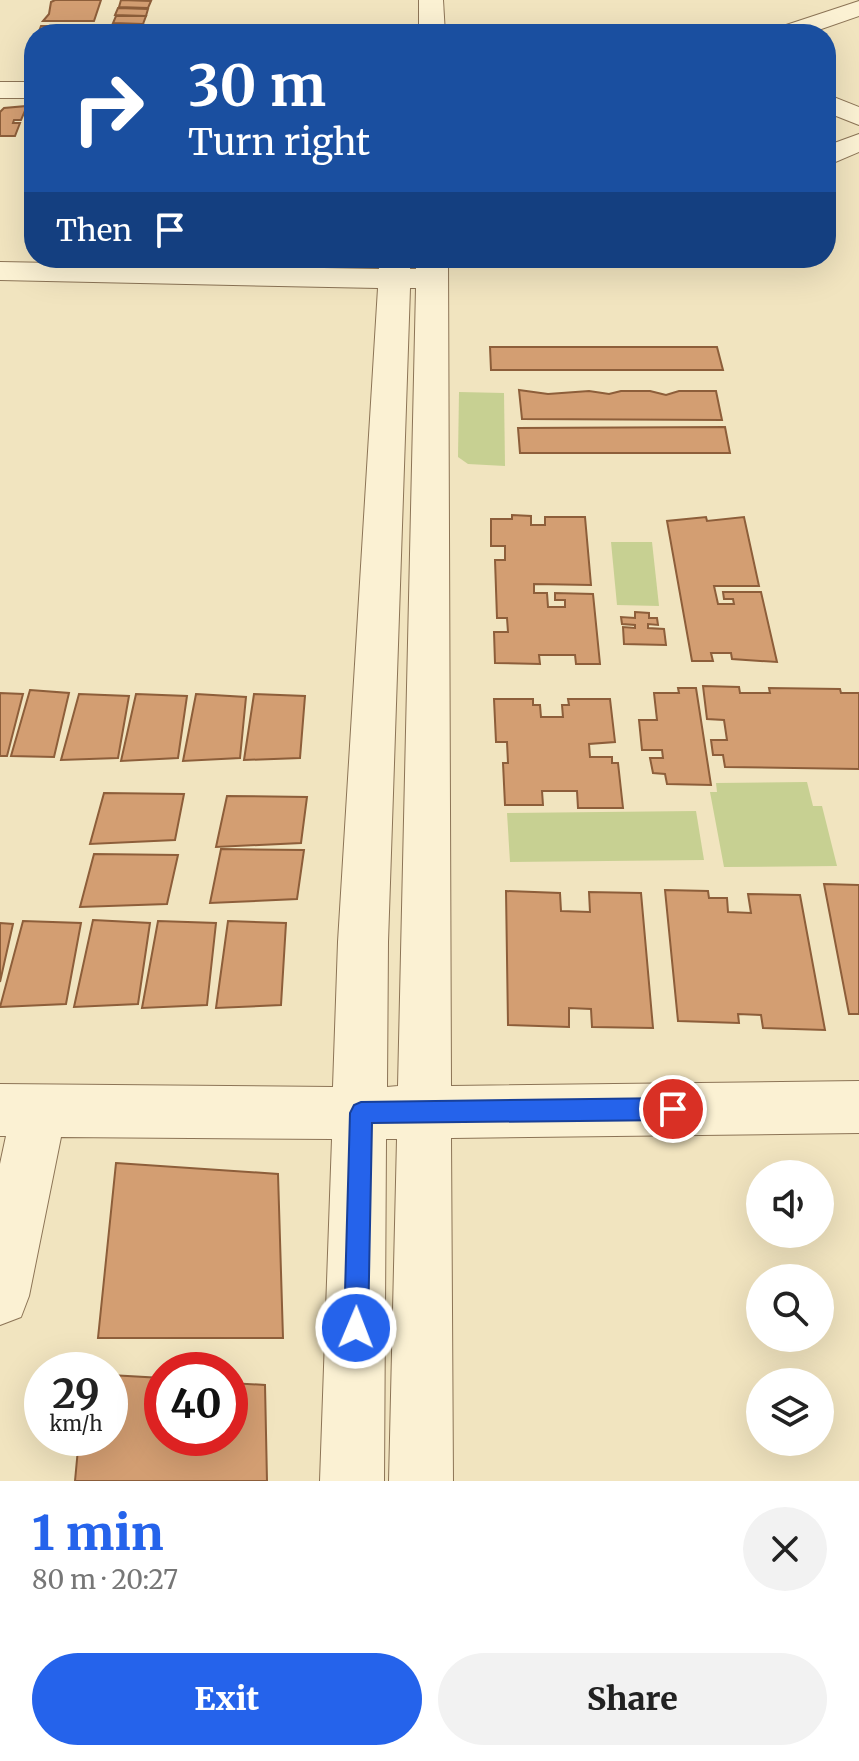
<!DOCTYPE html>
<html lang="en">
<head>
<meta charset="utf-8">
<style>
  body { margin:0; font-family:Merriweather,serif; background:#f2f2f2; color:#222; height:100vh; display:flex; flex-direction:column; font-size:30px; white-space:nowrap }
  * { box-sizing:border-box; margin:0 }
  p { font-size:26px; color:#767676 }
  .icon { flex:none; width:44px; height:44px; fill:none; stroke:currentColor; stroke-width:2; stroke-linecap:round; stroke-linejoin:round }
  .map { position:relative; height:1481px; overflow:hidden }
  .drawer { display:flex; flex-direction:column; background:#fff; flex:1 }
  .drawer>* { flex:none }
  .guide { position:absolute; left:24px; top:24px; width:812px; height:244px; border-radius:32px; box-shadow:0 8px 32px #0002; background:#1a4fa0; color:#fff; overflow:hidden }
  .tools { position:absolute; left:746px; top:1160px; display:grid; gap:16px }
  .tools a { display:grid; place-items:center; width:88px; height:88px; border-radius:50%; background:#fff; box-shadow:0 8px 32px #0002; font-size:40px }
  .speed { position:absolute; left:24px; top:1352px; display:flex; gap:16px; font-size:40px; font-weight:700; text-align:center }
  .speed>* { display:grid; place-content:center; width:104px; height:104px; border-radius:50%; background:#fff; box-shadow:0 8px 32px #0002; line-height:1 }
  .speed small { font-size:20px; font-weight:400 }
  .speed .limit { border:12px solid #d22; background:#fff; color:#111 }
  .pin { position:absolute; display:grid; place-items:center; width:68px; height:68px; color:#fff; margin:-34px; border:4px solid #fff; border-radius:50%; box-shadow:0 2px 8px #0007 }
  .me { position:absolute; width:88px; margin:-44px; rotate:1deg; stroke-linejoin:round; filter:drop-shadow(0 0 6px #0008) }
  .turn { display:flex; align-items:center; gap:28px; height:168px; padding:0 32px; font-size:36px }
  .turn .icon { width:104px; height:104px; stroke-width:2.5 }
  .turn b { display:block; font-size:56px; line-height:68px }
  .then { display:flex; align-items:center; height:76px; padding:0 32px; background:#0003; gap:16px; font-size:30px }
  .round { display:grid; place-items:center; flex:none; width:84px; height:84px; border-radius:42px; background:#f2f2f2 }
  .headline { display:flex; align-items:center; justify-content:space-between; height:136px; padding:0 32px }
  h1 { font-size:48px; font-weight:800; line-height:60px; color:#2563eb }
  .button { display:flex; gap:16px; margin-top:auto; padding:16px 32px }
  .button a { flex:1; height:92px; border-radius:48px; background:#2563eb; color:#fff; font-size:32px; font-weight:800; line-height:92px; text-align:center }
  .button a+a { background:#f2f2f2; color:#222 }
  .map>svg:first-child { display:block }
  .green { fill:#c7d092 }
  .building { fill:#d39e72; stroke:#8d5e3a; stroke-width:2 }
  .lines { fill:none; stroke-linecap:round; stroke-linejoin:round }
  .minor-casing { stroke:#8c7456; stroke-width:2 }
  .minor { fill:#fbf1d3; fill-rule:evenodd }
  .route { fill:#2563eb; stroke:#184099; stroke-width:2 }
</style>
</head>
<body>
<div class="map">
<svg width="859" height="1481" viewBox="0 0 859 1481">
  <rect width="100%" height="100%" fill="#f1e4bf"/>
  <!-- green -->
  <g class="green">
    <polygon points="459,392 504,393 505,466 468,464 458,457"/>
    <polygon points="611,542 652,542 659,606 617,605"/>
    <polygon points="807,782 813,806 822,806 837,866 724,867 710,792 717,792 716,783"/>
    <polygon points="696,811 704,860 510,862 507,813"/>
  </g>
  <!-- building -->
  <g class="building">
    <polygon points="55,0 101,0 94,21 43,21 49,14 51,2"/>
    <polygon points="121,0 151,1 148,8 119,7"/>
    <polygon points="118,8 148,9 146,16 115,15"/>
    <polygon points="116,16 146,16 143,24 113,23"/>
    <polygon points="113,24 143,24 141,32 110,31"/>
    <polygon points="41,26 52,26 51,28 91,28 89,34 38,34"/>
    <polygon points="27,106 21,120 14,120 13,123 20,123 15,136 0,136 0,112 4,108"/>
    <polygon points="490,347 717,347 723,370 491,370"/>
    <polygon points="519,390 548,394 589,391 609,394 621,391 650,391 666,395 679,391 716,391 722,420 522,419"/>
    <polygon points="725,427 730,453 520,453 518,428"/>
    <polygon points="512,515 531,516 531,525 545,525 545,517 585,517 591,585 534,584 534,593 547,593 548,607 565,607 565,600 555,600 555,593 593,594 600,664 576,664 575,655 539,655 540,664 495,663 494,632 508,632 507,618 497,618 495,560 505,560 505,546 491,546 491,519 512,519"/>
    <polygon points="706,517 707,521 744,517 759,586 714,586 718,604 734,604 733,599 724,599 723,592 761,592 777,662 732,659 731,653 711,653 713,661 692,661 667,521"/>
    <polygon points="635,612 649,613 649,618 657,618 658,625 648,624 648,628 664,629 666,645 624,644 623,627 635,628 635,625 622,624 621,617 635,618"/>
    <polygon points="703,686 739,687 740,693 770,693 769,688 840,689 841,693 859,693 859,769 725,767 723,755 713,755 711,740 727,740 724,720 707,719"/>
    <polygon points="678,688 696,688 711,785 667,784 665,774 653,773 650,758 663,758 662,750 642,750 639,720 657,720 654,693 679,693"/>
    <polygon points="30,690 69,693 54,757 11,756"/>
    <polygon points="0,693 23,694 7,756 0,756"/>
    <polygon points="79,694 129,696 118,758 61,760"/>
    <polygon points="136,694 187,696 178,758 121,761"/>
    <polygon points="196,694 246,697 240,758 183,761"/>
    <polygon points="254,694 305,696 300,758 244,760"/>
    <polygon points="494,699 533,699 533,705 540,705 541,717 563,717 562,705 569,705 568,699 610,699 615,742 589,744 590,757 612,757 612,763 618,763 623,808 578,808 577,791 542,791 543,805 505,805 503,763 508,763 507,742 496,742"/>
    <polygon points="104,793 184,794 175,840 90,844"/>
    <polygon points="227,796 307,797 301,843 216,847"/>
    <polygon points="221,849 304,850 297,899 210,903"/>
    <polygon points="94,854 178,855 167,904 80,907"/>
    <polygon points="824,884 859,885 859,1014 849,1014"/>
    <polygon points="665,890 708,891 709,898 727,898 728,912 751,913 748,894 800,895 825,1030 763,1028 761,1015 738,1014 739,1023 678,1021"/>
    <polygon points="506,891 560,893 561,911 590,912 589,892 641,893 653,1028 592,1027 591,1009 569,1008 569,1027 508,1025"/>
    <polygon points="93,920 150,923 138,1004 74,1007"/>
    <polygon points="23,921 81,923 66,1004 0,1007"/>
    <polygon points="158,921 216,923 207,1005 142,1008"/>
    <polygon points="228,921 286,923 281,1005 216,1008"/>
    <polygon points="0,923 13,924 0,982"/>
    <polygon points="116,1163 278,1174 283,1338 98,1338"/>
    <polygon points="110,1375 162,1378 162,1438 230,1438 230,1383 265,1385 267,1481 75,1481 79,1438 110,1438"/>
  </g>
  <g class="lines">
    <defs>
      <g id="minor">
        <polygon points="419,0 443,0 445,34 419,34"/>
        <polygon points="859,1 859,16 807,34 770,34 774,29"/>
        <rect x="0" y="82" width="34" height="16"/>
        <polygon points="826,94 859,107 859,125 826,112"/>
        <polygon points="859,134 859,152 826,166 826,146"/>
        <path d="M379,258H411L410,269H416V258H448L451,1086L859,1081V1133L451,1138L453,1481H389L397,1139H386L384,1481H320L332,1139L61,1137L29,1296L21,1317L0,1325V1164L6,1136H0V1084L333,1087L338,942L378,288L0,280V262L379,269ZM410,288H416L398,1086L387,1087L388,942Z"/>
      </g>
    </defs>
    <!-- minor casing -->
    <use href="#minor" class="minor-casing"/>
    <!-- minor -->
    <use href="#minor" class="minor"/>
  </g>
  <!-- route -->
  <polygon class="route" points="673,1098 681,1101 684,1109 681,1117 673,1120 372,1123 368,1328 365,1336 356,1340 347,1336 344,1328 350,1113 354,1105 361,1102"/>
</svg>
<div class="tools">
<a><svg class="icon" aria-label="sound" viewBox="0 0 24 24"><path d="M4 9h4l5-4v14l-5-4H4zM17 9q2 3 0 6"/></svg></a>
<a><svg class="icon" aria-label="search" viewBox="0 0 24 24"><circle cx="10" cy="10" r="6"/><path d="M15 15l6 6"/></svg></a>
<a><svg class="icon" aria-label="layers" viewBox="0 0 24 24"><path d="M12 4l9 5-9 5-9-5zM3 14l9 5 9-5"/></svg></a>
</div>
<div class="speed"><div>29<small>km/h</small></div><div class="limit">40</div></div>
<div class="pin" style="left:673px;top:1109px;background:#d93025"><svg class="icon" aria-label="arrive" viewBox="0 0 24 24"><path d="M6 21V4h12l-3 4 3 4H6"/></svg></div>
<svg class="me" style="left:356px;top:1328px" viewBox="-20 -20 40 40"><circle r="17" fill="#2563eb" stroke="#fff" stroke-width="3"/><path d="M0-11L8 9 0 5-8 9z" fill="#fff"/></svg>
<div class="guide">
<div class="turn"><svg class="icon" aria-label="right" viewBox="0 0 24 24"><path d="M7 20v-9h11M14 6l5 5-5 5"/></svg><div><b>30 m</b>Turn right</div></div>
<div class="then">Then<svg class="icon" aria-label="arrive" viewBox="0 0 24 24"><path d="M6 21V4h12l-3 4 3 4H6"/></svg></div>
</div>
</div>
<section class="drawer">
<div class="headline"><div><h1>1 min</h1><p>80 m · 20:27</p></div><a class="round"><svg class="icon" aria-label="close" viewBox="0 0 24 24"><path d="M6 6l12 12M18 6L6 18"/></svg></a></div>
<div class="button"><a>Exit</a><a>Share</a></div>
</section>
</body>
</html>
